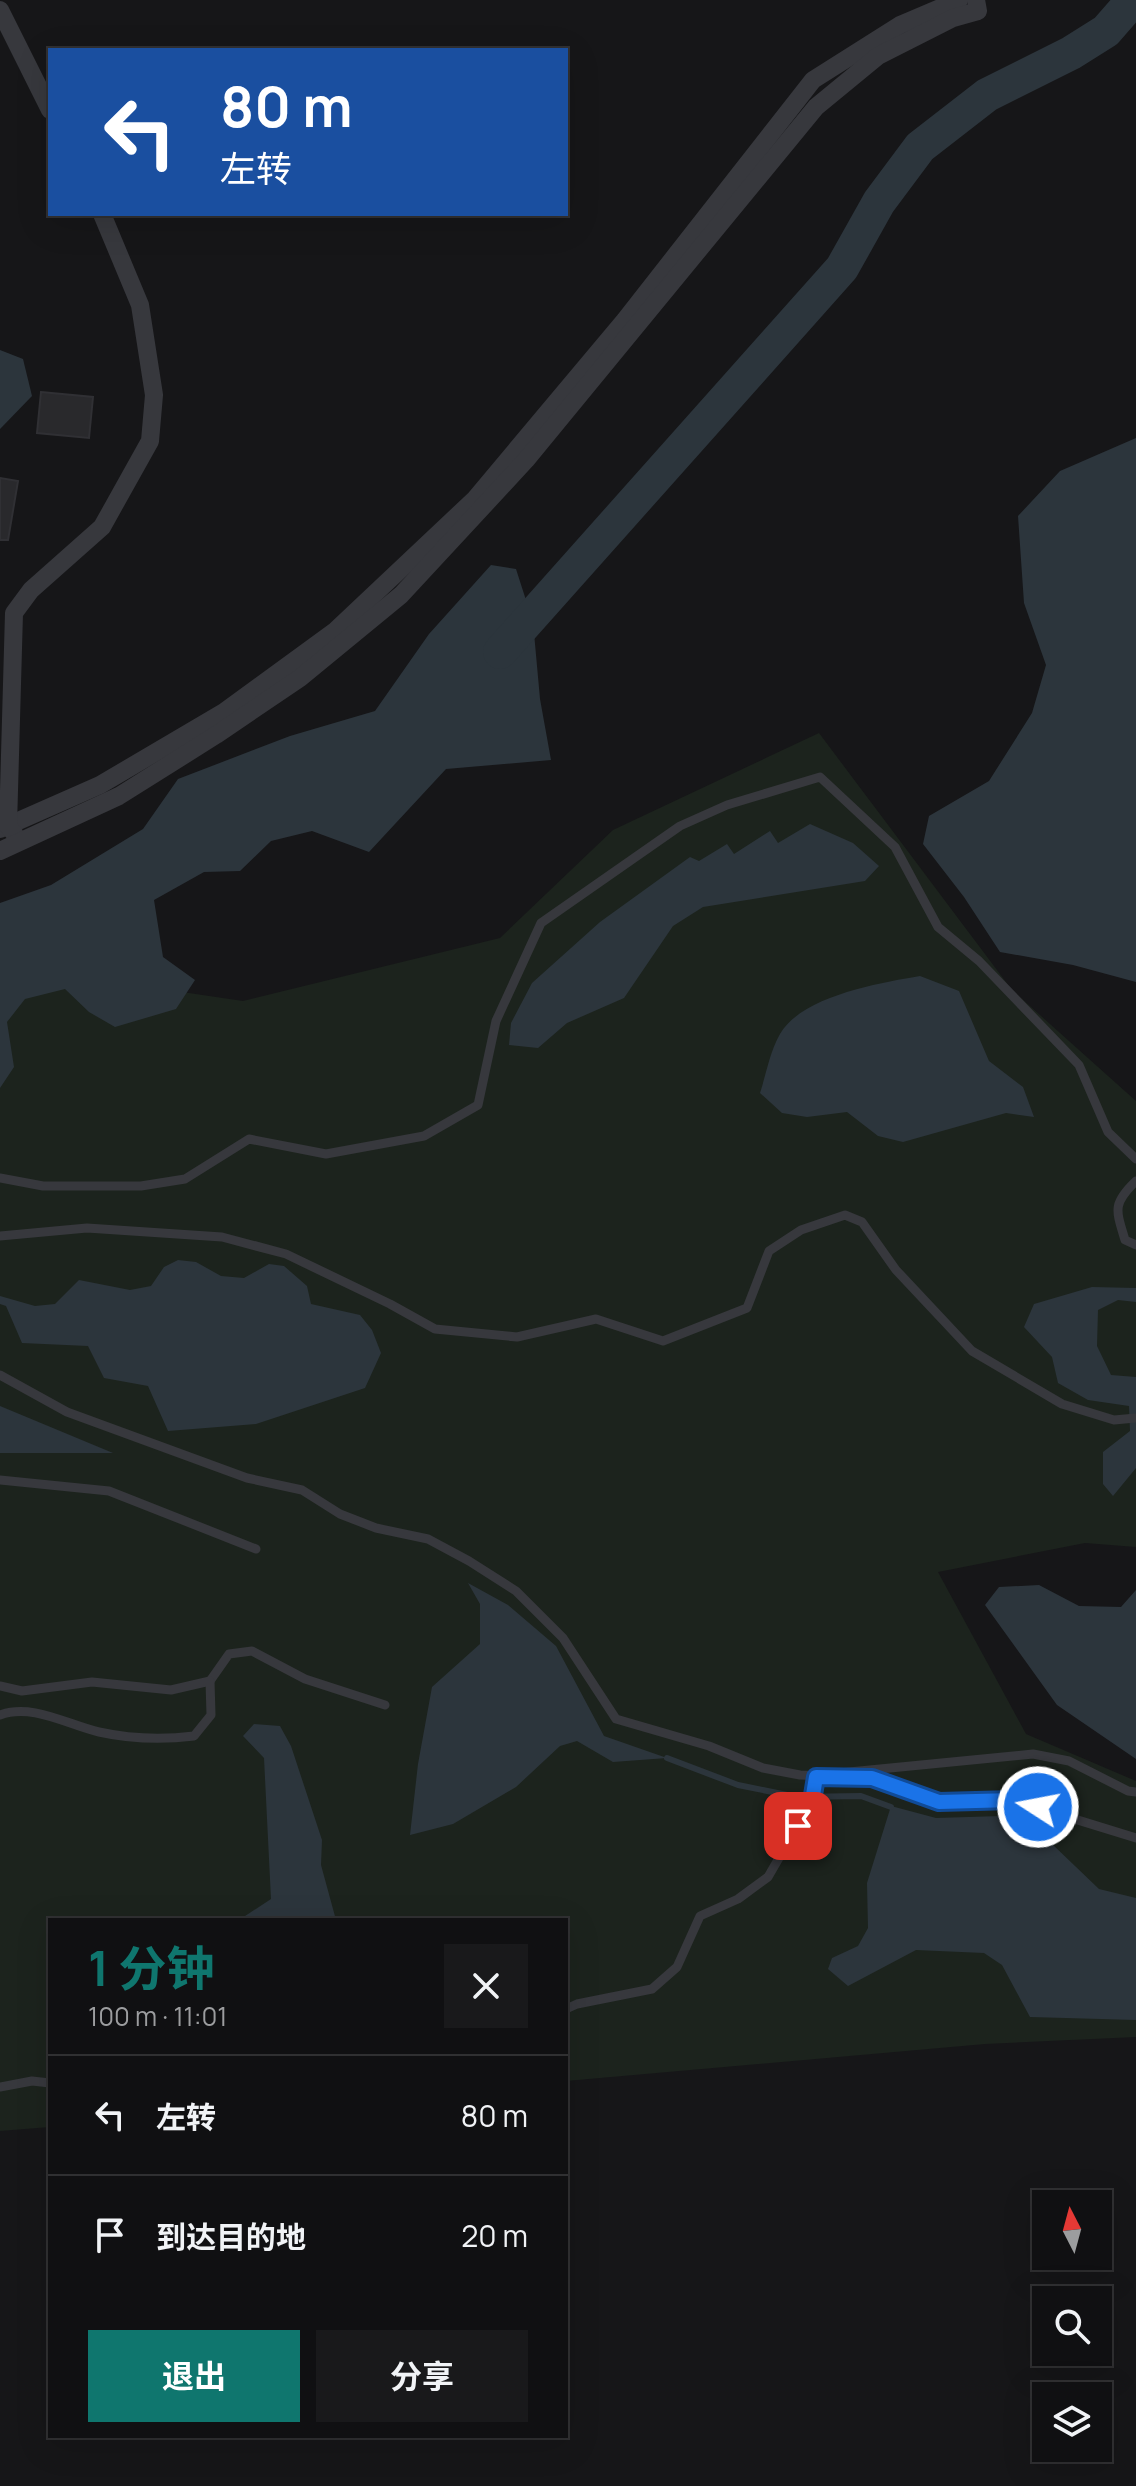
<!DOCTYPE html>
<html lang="zh">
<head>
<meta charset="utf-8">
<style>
  body { margin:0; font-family:Manrope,"Noto Sans SC",sans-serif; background:#19191b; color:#f1f3f6; height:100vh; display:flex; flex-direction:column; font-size:30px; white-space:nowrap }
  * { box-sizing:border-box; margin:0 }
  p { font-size:26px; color:#9c9d9f }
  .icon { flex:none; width:44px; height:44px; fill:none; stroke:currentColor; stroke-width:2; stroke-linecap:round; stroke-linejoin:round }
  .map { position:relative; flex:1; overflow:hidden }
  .side { position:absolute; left:48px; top:1918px; width:520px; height:520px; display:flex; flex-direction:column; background:#101012; border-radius:0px; box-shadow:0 8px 32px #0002,0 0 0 2px #303032 }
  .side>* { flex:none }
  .hud { position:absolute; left:48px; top:48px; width:520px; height:168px; border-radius:0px; box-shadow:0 8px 32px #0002,0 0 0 2px #303032; background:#1a4fa0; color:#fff; overflow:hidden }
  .needle { width:52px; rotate:354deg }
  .controls { position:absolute; left:1032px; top:2190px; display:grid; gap:16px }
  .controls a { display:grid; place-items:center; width:80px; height:80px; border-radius:0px; background:#101012; box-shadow:0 8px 32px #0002,0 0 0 2px #303032; font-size:40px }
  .pin { position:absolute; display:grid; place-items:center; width:68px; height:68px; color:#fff; margin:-34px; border-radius:16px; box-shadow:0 4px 12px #0006 }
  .me { position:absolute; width:88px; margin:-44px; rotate:281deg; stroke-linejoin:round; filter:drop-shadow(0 0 6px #0008) }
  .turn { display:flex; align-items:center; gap:28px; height:168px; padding:0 40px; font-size:36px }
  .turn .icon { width:104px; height:104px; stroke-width:2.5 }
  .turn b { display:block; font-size:56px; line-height:68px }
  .round { display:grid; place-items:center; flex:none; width:84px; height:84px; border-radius:0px; background:#19191b }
  .overview { display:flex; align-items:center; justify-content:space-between; height:136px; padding:0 40px }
  h1 { font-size:48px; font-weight:700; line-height:60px; color:#0f766e }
  .button { display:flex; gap:16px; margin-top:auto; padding:16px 40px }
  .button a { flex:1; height:92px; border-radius:0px; background:#0f766e; color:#fff; font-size:32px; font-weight:700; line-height:92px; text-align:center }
  .button a+a { background:#19191b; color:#f1f3f6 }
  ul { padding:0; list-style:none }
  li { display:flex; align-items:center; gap:24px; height:120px; padding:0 40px; border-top:2px solid #303032 }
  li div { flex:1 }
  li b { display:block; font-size:30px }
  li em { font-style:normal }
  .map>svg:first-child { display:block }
  .green { fill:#1c231d }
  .water { fill:#2c353c }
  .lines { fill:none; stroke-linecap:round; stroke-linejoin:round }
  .stream { stroke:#2c353c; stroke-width:6 }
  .river { stroke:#2c353c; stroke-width:34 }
  .building { fill:#29292c; stroke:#303034; stroke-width:2 }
  .lane { stroke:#37383d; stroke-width:9 }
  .street { stroke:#37383d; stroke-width:18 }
  .route-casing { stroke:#114b97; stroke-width:20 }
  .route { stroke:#1a73e8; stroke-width:14 }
</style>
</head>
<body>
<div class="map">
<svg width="1136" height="2486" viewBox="0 0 1136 2486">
  <rect width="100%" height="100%" fill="#161618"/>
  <!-- green -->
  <polygon class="green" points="819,733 1012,990 1136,1101 1136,1547 1085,1543 938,1572 1026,1734 1136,1781 1136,2037 985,2044 566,2081 566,1920 50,1920 50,2127 0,2131 0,969 13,967 243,1001 500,938 613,830"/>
  <!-- water -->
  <g class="water">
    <polygon points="0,350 23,359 32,396 0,429"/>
    <polygon points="1136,438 1136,982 1073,965 1000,952 964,897 923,844 929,816 989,781 1032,713 1046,665 1024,603 1018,516 1060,471"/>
    <polygon points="491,565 516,569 533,622 540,699 551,760 446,769 369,852 312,831 271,841 240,871 204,872 154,900 163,957 195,980 176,1009 115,1027 89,1012 65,989 25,999 7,1022 14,1067 0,1088 0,903 51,885 143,829 178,779 290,736 375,711 429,634"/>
    <polygon points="810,824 853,843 879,866 865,881 703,907 673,926 624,998 567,1023 538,1048 509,1045 511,1023 532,983 600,922 690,857 699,861 727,844 734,854 770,831 778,843"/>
    <path d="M920,976L959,991L989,1061L1023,1087L1034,1117L1006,1113L903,1142L878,1136L847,1112L807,1117L782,1113L760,1093C766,1075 770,1051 780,1034C802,996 879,983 920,976Z"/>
    <polygon points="178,1260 196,1262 221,1276 244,1278 269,1264 284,1266 307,1286 311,1304 360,1315 372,1330 381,1353 365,1388 256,1424 168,1431 148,1386 104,1378 88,1346 22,1343 6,1306 0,1304 0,1296 35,1306 55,1304 79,1280 130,1290 151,1286 164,1267"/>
    <polygon points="1092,1287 1136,1288 1136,1302 1118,1300 1098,1310 1097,1346 1111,1375 1136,1377 1136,1468 1113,1496 1103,1484 1103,1452 1130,1431 1129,1406 1088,1400 1058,1383 1052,1357 1024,1327 1034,1304"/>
    <polygon points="0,1406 113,1453 0,1453"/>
    <polygon points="468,1583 508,1605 556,1646 604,1736 667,1758 613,1762 577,1741 560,1746 516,1787 453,1824 410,1835 418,1764 432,1687 480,1644 480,1604"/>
    <polygon points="1039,1585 1079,1606 1121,1607 1136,1590 1136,1759 1057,1705 985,1605 999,1587"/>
    <polygon points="254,1724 280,1726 291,1746 322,1840 321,1865 336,1920 239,1920 271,1899 264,1758 243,1736"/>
    <polygon points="891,1806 936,1818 1001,1816 1051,1843 1099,1889 1136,1898 1136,2020 1030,2017 1002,1965 984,1953 916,1950 848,1986 828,1969 832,1958 858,1946 868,1928 867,1883"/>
  </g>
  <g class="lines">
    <!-- stream -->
    <polyline class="stream" points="667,1758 738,1785 797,1797 861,1796 891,1807"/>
    <!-- river -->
    <polyline class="river" points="500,652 842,268 879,202 920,147 987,95 1071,53 1106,31 1133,0"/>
  </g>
  <!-- building -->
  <g class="building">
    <polygon points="41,392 93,397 89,438 37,433"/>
    <polygon points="0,478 18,481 8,540 0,540"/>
  </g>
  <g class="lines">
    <!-- lane -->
    <g class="lane">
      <polyline points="0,1178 43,1186 141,1186 185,1179 249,1139 326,1154 424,1136 478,1105 496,1021 541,923 680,826 727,805 820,777 895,847 938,927 979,961 1079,1065 1108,1132 1136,1159"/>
      <path d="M1136,1181C1112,1204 1116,1210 1125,1240L1136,1245"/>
      <polyline points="0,1236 87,1228 222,1237 286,1254 390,1304 435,1329 517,1337 596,1319 663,1341 747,1308 769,1251 801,1230 845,1215 862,1222 896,1270 972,1351 1062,1404 1114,1420 1136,1418"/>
      <polyline points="0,1375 67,1412 247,1478 302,1490 340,1514 376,1528 428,1539 469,1561 516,1591 563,1638 616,1719 709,1746 763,1768 800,1775 872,1778 939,1802 1013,1800 1136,1838"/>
      <polyline points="0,1480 109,1491 256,1549"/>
      <polyline points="210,1681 229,1654 252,1651 305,1679 385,1705"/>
      <path d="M0,1686L22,1691L92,1682L171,1690L210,1681L211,1715L194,1736C162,1740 131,1739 99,1732C68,1725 32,1703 0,1715"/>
      <polyline points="839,1773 1033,1754 1069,1761 1128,1791 1136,1792"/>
      <polyline points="566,2009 577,2004 652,1989 677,1967 700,1916 738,1899 768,1877 812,1801 816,1777"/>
      <polyline points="0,2087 32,2081 50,2083"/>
    </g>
    <!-- street -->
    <g class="street">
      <polyline points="0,10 50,110"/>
      <polyline points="0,829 100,785 224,712 335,631 475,499 625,320 813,80 900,25 959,0"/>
      <polyline points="14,833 8,826 14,613 31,590 102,527 150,441 154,395 140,305 102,214"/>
      <polyline points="0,851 119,796 216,735 300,678 401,595 526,460 816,107 878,56 953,18 978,11 976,0"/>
    </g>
  </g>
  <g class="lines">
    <defs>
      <polyline id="route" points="798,1826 812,1801 816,1777 872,1778 939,1802 1013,1800 1038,1807"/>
    </defs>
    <!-- route casing -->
    <use href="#route" class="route-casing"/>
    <!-- route -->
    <use href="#route" class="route"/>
  </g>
</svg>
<div class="controls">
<a><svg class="needle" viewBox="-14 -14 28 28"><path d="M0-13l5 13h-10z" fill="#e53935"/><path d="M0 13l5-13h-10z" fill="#9c9d9f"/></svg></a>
<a><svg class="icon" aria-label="search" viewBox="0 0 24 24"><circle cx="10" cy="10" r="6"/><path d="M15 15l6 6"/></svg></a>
<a><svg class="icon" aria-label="layers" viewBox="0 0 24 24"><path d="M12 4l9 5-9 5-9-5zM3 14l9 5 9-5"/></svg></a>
</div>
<div class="pin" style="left:798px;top:1826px;background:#d93025"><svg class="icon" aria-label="arrive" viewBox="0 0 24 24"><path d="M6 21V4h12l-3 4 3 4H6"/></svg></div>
<svg class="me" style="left:1038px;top:1807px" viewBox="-20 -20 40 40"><circle r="17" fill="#1a73e8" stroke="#fff" stroke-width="3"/><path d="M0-11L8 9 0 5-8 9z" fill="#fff"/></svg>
<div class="hud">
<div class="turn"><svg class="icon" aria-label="left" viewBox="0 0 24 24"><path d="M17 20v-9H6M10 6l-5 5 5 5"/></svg><div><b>80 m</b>左转</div></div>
</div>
<section class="side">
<div class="overview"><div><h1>1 分钟</h1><p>100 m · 11:01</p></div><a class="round"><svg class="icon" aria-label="close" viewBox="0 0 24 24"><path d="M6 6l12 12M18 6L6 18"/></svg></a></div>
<ul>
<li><svg class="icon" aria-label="left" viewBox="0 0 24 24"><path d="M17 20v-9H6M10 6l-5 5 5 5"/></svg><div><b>左转</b></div><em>80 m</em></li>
<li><svg class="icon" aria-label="arrive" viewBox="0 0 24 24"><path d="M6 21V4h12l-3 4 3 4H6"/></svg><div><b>到达目的地</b></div><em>20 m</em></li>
</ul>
<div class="button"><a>退出</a><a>分享</a></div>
</section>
</div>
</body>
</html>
